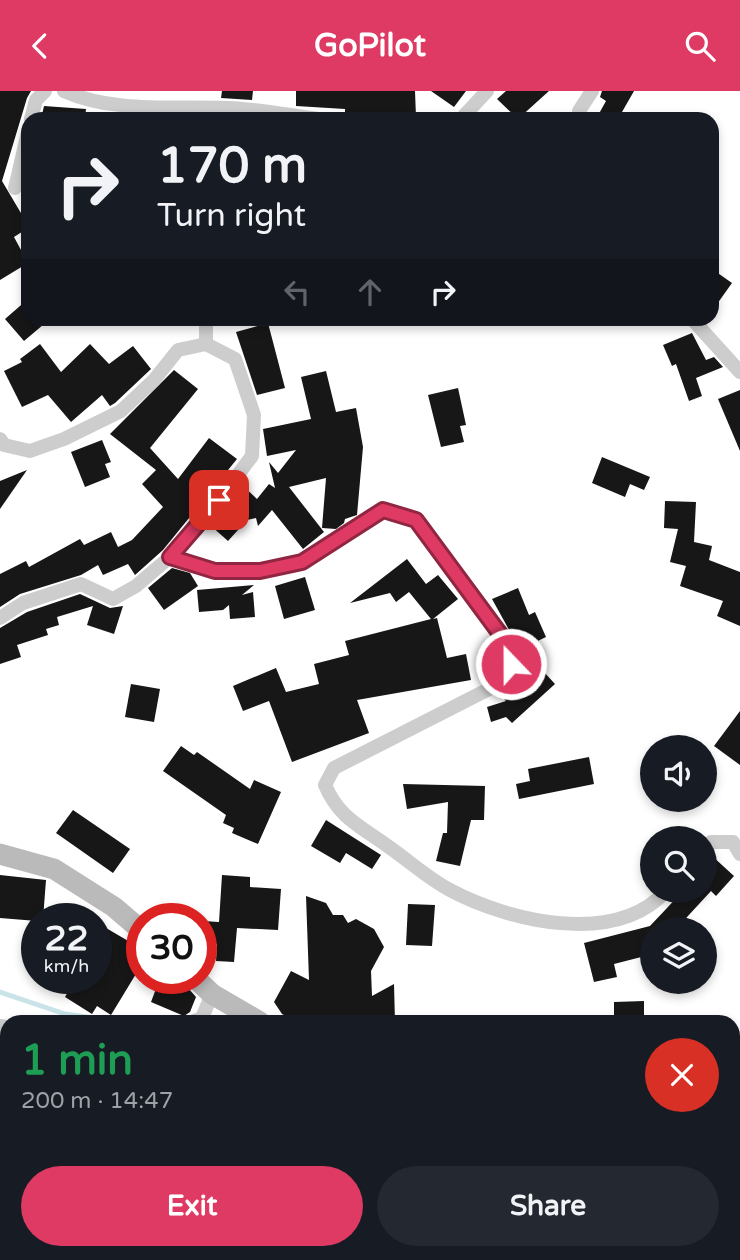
<!DOCTYPE html>
<html lang="en">
<head>
<meta charset="utf-8">
<style>
  body { margin:0; font-family:"Varela Round",sans-serif; background:#242831; color:#f1f3f6; height:100vh; display:flex; flex-direction:column; font-size:26px; white-space:nowrap }
  * { box-sizing:border-box; margin:0 }
  p { font-size:23px; color:#9ea1a6 }
  .icon { flex:none; width:38px; height:38px; fill:none; stroke:currentColor; stroke-width:2; stroke-linecap:round; stroke-linejoin:round }
  .map { position:relative; flex:1; overflow:hidden }
  .panel { position:absolute; left:0px; top:924px; width:740px; height:245px; display:flex; flex-direction:column; background:#171b24; border-radius:21px 21px 0 0; box-shadow:0 4px 10px #0003 }
  .panel>* { flex:none }
  .guide { position:absolute; left:21px; top:21px; width:698px; height:214px; border-radius:21px; box-shadow:0 4px 10px #0003; background:#171b24; color:#f1f3f6; overflow:hidden }
  .controls { position:absolute; left:640px; top:644px; display:grid; gap:14px }
  .controls a { display:grid; place-items:center; width:77px; height:77px; border-radius:50%; background:#171b24; box-shadow:0 4px 10px #0003; font-size:35px }
  .speed { position:absolute; left:21px; top:812px; display:flex; gap:14px; font-size:35px; font-weight:700; text-align:center }
  .speed>* { display:grid; place-content:center; width:91px; height:91px; border-radius:50%; background:#171b24; box-shadow:0 4px 10px #0003; line-height:1 }
  .speed small { font-size:18px; font-weight:400 }
  .speed .limit { border:10px solid #d22; background:#fff; color:#111 }
  .pin { position:absolute; display:grid; place-items:center; width:60px; height:60px; color:#fff; margin:-30px; border-radius:14px; box-shadow:0 4px 10px #0006 }
  .me { position:absolute; width:77px; margin:-38px; rotate:338deg; stroke-linejoin:round; filter:drop-shadow(0 0 5px #0008) }
  .turn { display:flex; align-items:center; gap:24px; height:147px; padding:0 21px; font-size:32px }
  .turn .icon { width:91px; height:91px; stroke-width:2.5 }
  .turn b { display:block; font-size:49px; line-height:60px }
  .lanes { display:flex; align-items:center; height:66px; padding:0 21px; background:#0003; justify-content:center; gap:35px; direction:ltr }
  .lanes .off { opacity:.35 }
  .round { display:grid; place-items:center; flex:none; width:74px; height:74px; border-radius:37px; background:#242831 }
  .head { display:flex; align-items:center; justify-content:space-between; height:119px; padding:0 21px }
  h1 { font-size:42px; font-weight:700; line-height:52px; color:#1e9e55 }
  .cta { display:flex; gap:14px; margin-top:auto; padding:14px 21px }
  .cta a { flex:1; height:80px; border-radius:42px; background:#de3a64; color:#fff; font-size:28px; font-weight:700; line-height:80px; text-align:center }
  .cta a+a { background:#242831; color:#f1f3f6 }
  header { display:flex; justify-content:space-between; align-items:center; height:91px; padding:0 21px; background:#de3a64; color:#fff; font-size:32px; font-weight:700 }
  .map>svg:first-child { display:block }
  .lines { fill:none; stroke-linecap:round; stroke-linejoin:round }
  .stream { stroke:#c9e3e9; stroke-width:5 }
  .building { fill:#171717 }
  .street { stroke:#cdcdcd; stroke-width:14 }
  .secondary { stroke:#bababa; stroke-width:21 }
  .route-casing { stroke:#902641; stroke-width:18 }
  .route { stroke:#de3a64; stroke-width:12 }
</style>
</head>
<body>
<header><svg class="icon" aria-label="back" viewBox="0 0 24 24"><path d="M15 5l-7 7 7 7"/></svg>GoPilot<svg class="icon" aria-label="search" viewBox="0 0 24 24"><circle cx="10" cy="10" r="6"/><path d="M15 15l6 6"/></svg></header>
<div class="map">
<svg width="740" height="1169" viewBox="0 0 740 1169">
  <rect width="100%" height="100%" fill="#fff"/>
  <g class="lines">
    <!-- stream -->
    <g class="stream">
      <polyline points="0,901 65,923 120,931"/>
      <polyline points="384,1162 389,1169"/>
    </g>
  </g>
  <!-- building -->
  <g class="building">
    <polygon points="0,0 31,0 27,7 2,90 28,134 28,137 14,146 28,172 0,189"/>
    <polygon points="222,0 253,0 252,9 221,7"/>
    <polygon points="296,0 415,0 416,26 345,28 345,18 296,15"/>
    <polygon points="431,0 466,0 454,16"/>
    <polygon points="506,0 549,0 518,28 497,8"/>
    <polygon points="602,0 634,0 618,28 596,28 606,10 600,6"/>
    <polygon points="44,15 86,18 85,28 41,28"/>
    <polygon points="712,178 732,192 712,220"/>
    <polygon points="28,208 28,228 50,228 24,250 5,228"/>
    <polygon points="268,232 285,297 257,304 236,241"/>
    <polygon points="692,242 706,269 714,266 723,276 696,287 702,305 689,310 676,273 672,275 663,254"/>
    <polygon points="40,253 61,281 90,253 109,273 133,255 151,278 115,312 110,315 102,304 71,331 48,304 22,316 4,280 22,271 20,268"/>
    <polygon points="174,279 198,298 150,357 178,388 209,347 237,368 163,459 135,484 128,473 103,484 98,474 81,484 20,503 0,516 0,483 26,470 29,476 80,448 84,454 111,441 118,456 132,449 163,416 142,393 156,379 110,343"/>
    <polygon points="326,280 336,321 356,317 363,356 357,424 345,428 344,432 336,438 322,437 326,387 289,396 324,441 303,458 272,419 258,435 256,427 247,429 228,450 210,434 242,394 257,408 269,393 275,397 269,371 278,382 296,359 267,365 263,338 311,328 301,286"/>
    <polygon points="458,297 466,334 460,335 464,351 441,356 428,304"/>
    <polygon points="740,299 740,360 718,308"/>
    <polygon points="102,349 111,371 105,373 110,386 85,396 71,361"/>
    <polygon points="602,366 650,386 644,399 630,393 625,406 592,392"/>
    <polygon points="27,379 0,418 0,390"/>
    <polygon points="665,410 696,411 694,451 712,455 709,469 740,481 740,535 717,525 723,510 680,495 686,475 670,471 678,438 664,437"/>
    <polygon points="407,468 426,493 438,484 458,508 433,528 437,527 447,567 466,563 471,589 357,609 369,642 292,671 269,610 243,620 233,595 276,577 286,601 319,593 314,573 349,564 345,550 431,528 409,501 396,511 390,502 350,512"/>
    <polygon points="172,477 190,482 198,495 164,519 148,497"/>
    <polygon points="305,486 315,519 284,528 275,495"/>
    <polygon points="254,494 242,504 253,501 255,526 230,528 229,514 223,519 199,521 197,499"/>
    <polygon points="518,497 529,524 535,521 546,546 517,560 512,544 492,508"/>
    <polygon points="80,503 110,517 123,515 114,543 87,534 93,515 57,526 59,534 46,538 48,544 17,554 21,566 0,573 0,537 27,521"/>
    <polygon points="533,569 555,593 512,632 506,626 491,631 487,616 506,610 499,603"/>
    <polygon points="131,593 160,598 154,631 125,626"/>
    <polygon points="740,620 740,674 714,655"/>
    <polygon points="181,655 194,664 197,661 250,698 254,689 281,701 258,753 232,742 234,737 223,732 226,724 163,680"/>
    <polygon points="589,666 594,693 519,708 516,693 530,690 528,678"/>
    <polygon points="403,693 485,695 484,729 471,729 460,775 436,770 443,742 447,742 448,711 407,718"/>
    <polygon points="73,719 130,758 113,782 56,742"/>
    <polygon points="326,729 381,764 372,778 346,762 340,772 311,755"/>
    <polygon points="711,764 734,785 716,805 711,800 676,838 653,838 653,863 614,873 617,886 594,891 584,852 650,835 683,800 705,800 705,766"/>
    <polygon points="0,784 46,789 43,828 37,830 0,827"/>
    <polygon points="222,784 250,786 250,796 281,798 278,839 237,837 234,871 216,870 217,853 201,852 203,830 219,831"/>
    <polygon points="306,805 326,812 333,824 343,824 348,832 356,828 374,838 384,856 371,880 372,905 394,893 395,931 296,931 282,923 274,911 291,880 309,889"/>
    <polygon points="408,813 435,814 432,855 406,854"/>
    <polygon points="106,837 142,858 142,873 111,924 97,915 92,923 65,906 76,887 96,887 96,854"/>
    <polygon points="160,887 182,890 196,906 190,921 184,925 151,911"/>
    <polygon points="644,910 644,931 614,931 614,911"/>
  </g>
  <g class="lines">
    <!-- street -->
    <g class="street">
      <path d="M64,0C113,22 174,15 228,17C258,18 288,24 318,28"/>
      <polyline points="31,28 36,9 45,0"/>
      <polyline points="461,28 487,0"/>
      <polyline points="580,28 579,20 592,0"/>
      <polyline points="15,97 28,41"/>
      <polyline points="206,228 206,253"/>
      <polyline points="692,228 740,281"/>
      <polyline points="0,348 4,354 30,360 64,348 121,320 154,289 178,259 206,253 235,268 254,324 252,365 219,409 170,466 136,495 113,508 81,493 23,512 0,527"/>
      <path d="M170,466L215,480H259L302,471L383,419L416,429L503,547L511,573L491,597L334,677L325,694C339,727 360,735 389,756C409,770 429,788 450,799C508,830 615,856 666,800"/>
      <polyline points="705,757 711,751 733,751 740,763"/>
      <polyline points="191,931 202,927 212,903"/>
      <polyline points="0,935 7,936"/>
    </g>
    <!-- secondary -->
    <g class="secondary">
      <polyline points="0,763 54,778 114,816 142,840"/>
      <polyline points="195,887 212,903 260,931"/>
      <polyline points="690,1162 710,1169"/>
    </g>
  </g>
  <g class="lines">
    <defs>
      <polyline id="route" points="219,409 170,466 215,480 260,480 302,471 383,419 416,429 503,547 511,573"/>
    </defs>
    <!-- route casing -->
    <use href="#route" class="route-casing"/>
    <!-- route -->
    <use href="#route" class="route"/>
  </g>
</svg>
<div class="controls">
<a><svg class="icon" aria-label="sound" viewBox="0 0 24 24"><path d="M4 9h4l5-4v14l-5-4H4zM17 9q2 3 0 6"/></svg></a>
<a><svg class="icon" aria-label="search" viewBox="0 0 24 24"><circle cx="10" cy="10" r="6"/><path d="M15 15l6 6"/></svg></a>
<a><svg class="icon" aria-label="layers" viewBox="0 0 24 24"><path d="M12 4l9 5-9 5-9-5zM3 14l9 5 9-5"/></svg></a>
</div>
<div class="speed"><div>22<small>km/h</small></div><div class="limit">30</div></div>
<div class="pin" style="left:219px;top:409px;background:#d93025"><svg class="icon" aria-label="arrive" viewBox="0 0 24 24"><path d="M6 21V4h12l-3 4 3 4H6"/></svg></div>
<svg class="me" style="left:511px;top:573px" viewBox="-20 -20 40 40"><circle r="17" fill="#de3a64" stroke="#fff" stroke-width="3"/><path d="M0-11L8 9 0 5-8 9z" fill="#fff"/></svg>
<div class="guide">
<div class="turn"><svg class="icon" aria-label="right" viewBox="0 0 24 24"><path d="M7 20v-9h11M14 6l5 5-5 5"/></svg><div><b>170 m</b>Turn right</div></div>
<div class="lanes"><svg class="icon off" aria-label="left" viewBox="0 0 24 24"><path d="M17 20v-9H6M10 6l-5 5 5 5"/></svg><svg class="icon off" aria-label="ahead" viewBox="0 0 24 24"><path d="M12 20V5M6 11l6-6 6 6"/></svg><svg class="icon" aria-label="right" viewBox="0 0 24 24"><path d="M7 20v-9h11M14 6l5 5-5 5"/></svg></div>
</div>
<section class="panel">
<div class="head"><div><h1>1 min</h1><p>200 m · 14:47</p></div><a class="round" style="background:#d93025;color:#fff"><svg class="icon" aria-label="close" viewBox="0 0 24 24"><path d="M6 6l12 12M18 6L6 18"/></svg></a></div>
<div class="cta"><a>Exit</a><a>Share</a></div>
</section>
</div>
</body>
</html>
